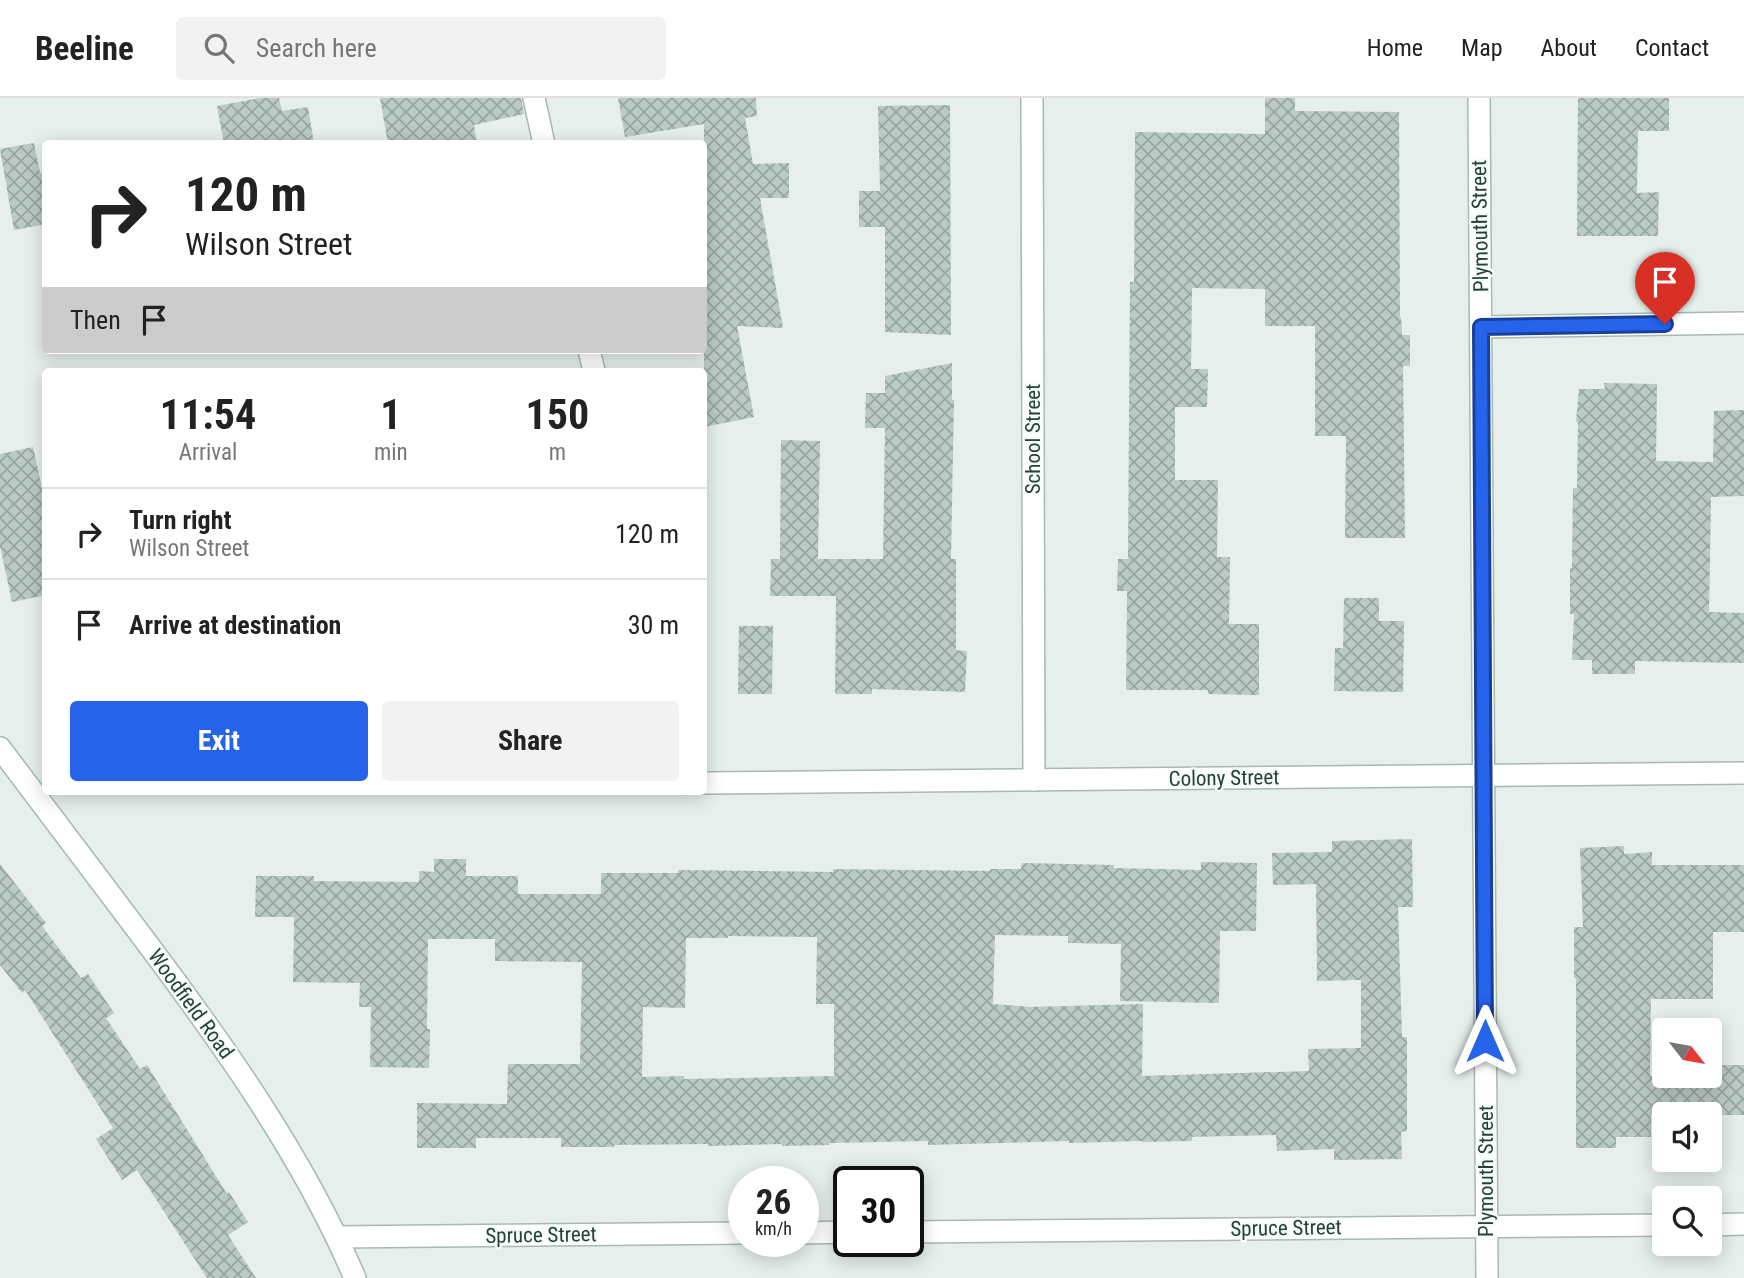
<!DOCTYPE html>
<html lang="en">
<head>
<meta charset="utf-8">
<style>
  body { margin:0; font-family:"Roboto Condensed",sans-serif; background:#f2f2f2; color:#222; height:100vh; display:flex; flex-direction:column; font-size:26px; white-space:nowrap }
  * { box-sizing:border-box; margin:0 }
  p { font-size:23px; color:#767676 }
  .icon { flex:none; width:38px; height:38px; fill:none; stroke:currentColor; stroke-width:2; stroke-linecap:round; stroke-linejoin:round }
  .map { position:relative; flex:1; overflow:hidden }
  .panel { position:absolute; left:42px; top:270px; width:665px; height:427px; display:flex; flex-direction:column; background:#fff; border-radius:7px; box-shadow:0 4px 18px #0003 }
  .panel>* { flex:none }
  .hud { position:absolute; left:42px; top:42px; width:665px; height:214px; border-radius:7px; box-shadow:0 4px 18px #0003; background:#fff; color:#222; overflow:hidden }
  .needle { width:46px; rotate:121deg }
  .fabs { position:absolute; left:1652px; top:920px; display:grid; gap:14px }
  .fabs a { display:grid; place-items:center; width:70px; height:70px; border-radius:7px; background:#fff; box-shadow:0 4px 18px #0003; font-size:35px }
  .speed { position:absolute; left:728px; top:1068px; display:flex; gap:14px; font-size:35px; font-weight:700; text-align:center }
  .speed>* { display:grid; place-content:center; width:91px; height:91px; border-radius:50%; background:#fff; box-shadow:0 4px 18px #0003; line-height:1 }
  .speed small { font-size:18px; font-weight:400 }
  .speed .limit { border:4px solid #111; border-radius:10px; background:#fff; color:#111 }
  .pin { position:absolute; display:grid; place-items:center; width:60px; height:60px; color:#fff; margin:-72px -30px; border-radius:50% 50% 50% 0; rotate:-45deg; box-shadow:0 0 7px #0007 }
  .pin .icon { rotate:45deg }
  .me { position:absolute; width:77px; margin:-38px; rotate:0deg; stroke-linejoin:round; filter:drop-shadow(0 0 5px #0008) }
  .turn { display:flex; align-items:center; gap:24px; height:147px; padding:0 28px; font-size:32px }
  .turn .icon { width:91px; height:91px; stroke-width:2.5 }
  .turn b { display:block; font-size:49px; line-height:60px }
  .then { display:flex; align-items:center; height:66px; padding:0 28px; background:#0003; gap:14px; font-size:26px }
  .eta { display:flex; justify-content:space-evenly; align-items:center; height:119px; text-align:center }
  .eta b { font-size:42px; font-weight:700; line-height:49px }
  .button { display:flex; gap:14px; margin-top:auto; padding:14px 28px }
  .button a { flex:1; height:80px; border-radius:7px; background:#2563eb; color:#fff; font-size:28px; font-weight:700; line-height:80px; text-align:center }
  .button a+a { background:#f2f2f2; color:#222 }
  ul { padding:0; list-style:none }
  li { display:flex; align-items:center; gap:21px; height:91px; padding:0 28px; border-top:2px solid #e0e0e0 }
  li div { flex:1 }
  li b { display:block; font-size:26px }
  li em { font-style:normal }
  header { display:flex; align-items:center; gap:42px; box-sizing:border-box; height:98px; padding:0 35px; background:#fff; border-bottom:2px solid #e0e0e0 }
  header strong { font-size:33px }
  nav { display:flex; gap:38px; margin-inline-start:auto; font-size:24px }
  .search { width:490px; height:63px; background:#f2f2f2; display:flex; align-items:center; gap:18px; box-sizing:border-box; padding:0 24px; border-radius:7px; color:#767676; font-size:26px }
  .map>svg:first-child { display:block }
  .building { fill:url(#building-cross-hatch); fill-rule:evenodd }
  .lines { fill:none; stroke-linecap:round; stroke-linejoin:round }
  .minor-casing { stroke:#a8b8b2; stroke-width:24 }
  .secondary-casing { stroke:#a4bbb3; stroke-width:24 }
  .minor { stroke:#fff; stroke-width:21 }
  .secondary { stroke:#fff; stroke-width:21 }
  .route-casing { stroke:#184099; stroke-width:18 }
  .route { stroke:#2563eb; stroke-width:12 }
  .labels { text-anchor:middle; dominant-baseline:central; stroke-width:5; stroke-linejoin:round; paint-order:stroke }
  .street-label { font-size:21px; fill:#24423a; stroke:#f7fbf9 }
</style>
</head>
<body>
<header>
<strong>Beeline</strong>
<div class="search"><svg class="icon" aria-label="search" viewBox="0 0 24 24"><circle cx="10" cy="10" r="6"/><path d="M15 15l6 6"/></svg>Search here</div>
<nav><a>Home</a><a>Map</a><a>About</a><a>Contact</a></nav>
</header>
<div class="map">
<svg width="1744" height="1180" viewBox="0 0 1744 1180">
  <defs>
    <pattern id="building-cross-hatch" width="8" height="8" patternUnits="userSpaceOnUse" patternTransform="scale(1.75)"><rect width="8" height="8" fill="#bbcac4"/><path d="M0 0l8 8M0 8l8-8" fill="none" stroke="#98a6a0"/></pattern>
  </defs>
  <rect width="100%" height="100%" fill="#e6efeb"/>
  <!-- building -->
  <g class="building">
    <polygon points="260,0 279,0 282,13 308,9 314,46 224,46 217,8"/>
    <polygon points="380,0 521,0 524,16 474,27 477,46 388,46"/>
    <polygon points="618,0 756,0 757,18 745,20 753,66 789,65 789,100 760,100 783,230 737,228 754,319 704,329 704,26 625,39"/>
    <polygon points="1265,0 1295,0 1295,13 1399,14 1400,219 1401,219 1402,237 1410,237 1410,268 1403,268 1405,440 1345,440 1346,338 1315,338 1315,228 1265,228 1265,191 1192,190 1191,271 1208,271 1207,309 1175,309 1175,382 1218,382 1217,459 1230,459 1229,526 1259,526 1259,597 1208,596 1208,592 1126,592 1127,493 1117,493 1118,461 1128,461 1130,184 1134,184 1135,34 1265,36"/>
    <polygon points="1578,0 1669,0 1669,33 1638,33 1637,95 1659,94 1658,138 1577,138"/>
    <polygon points="950,7 951,237 885,234 885,129 859,129 859,93 880,93 878,8"/>
    <polygon points="34,45 40,75 46,74 46,126 14,132 0,51"/>
    <polygon points="952,265 952,302 954,302 951,461 956,461 956,552 967,553 965,594 872,591 872,596 835,596 836,498 770,498 771,461 780,461 781,342 820,343 818,461 883,461 885,330 865,330 866,295 885,295 885,278"/>
    <polygon points="1604,285 1657,286 1656,363 1713,364 1714,313 1744,312 1744,398 1711,399 1709,514 1744,515 1744,565 1635,563 1635,576 1592,576 1592,562 1572,562 1574,516 1570,516 1570,470 1572,470 1573,390 1577,390 1578,324 1576,324 1579,291 1605,291"/>
    <polygon points="33,349 46,409 46,497 12,504 0,448 0,356"/>
    <polygon points="1344,500 1379,500 1379,523 1404,523 1403,594 1334,593 1335,550 1343,550"/>
    <polygon points="739,528 773,528 772,596 738,596"/>
    <path d="M1412,741L1413,809H1398L1402,939H1407V1033L1401,1034L1402,1061L1334,1062V1051L1277,1053L1276,1037L1192,1039V1043L1142,1044V1043L1069,1045V1043L928,1047V1043L829,1045V1047L782,1048V1046L708,1048V1046L614,1047V1049H561V1040H476V1050H417V1005L507,1006L508,966H580L582,864L495,863V841H428L427,931H430L429,970L370,969L371,909H359L360,885L293,884L294,819H255L256,778H314V783L419,784V773L434,774V761H466V778H518V796H601V775H678V772L833,774V771L990,773V771H1021L1022,765L1114,767V770L1201,772V764L1257,765L1256,833H1220L1219,905L1120,903L1121,846L1068,845V838L995,837L993,906L1030,909L1143,906L1142,978L1309,973L1308,951L1361,950V882L1317,883L1316,786L1273,787L1272,755L1332,754V743ZM728,838L817,839L816,906H834V978L684,981V978L642,979L643,909L685,910L686,840H728Z"/>
    <polygon points="1624,748 1624,756 1652,754 1652,767 1744,767 1744,834 1713,834 1713,901 1651,901 1650,978 1710,978 1710,967 1744,967 1744,1017 1651,1017 1651,1039 1616,1039 1616,1050 1576,1050 1576,880 1574,880 1574,829 1583,829 1580,750"/>
    <polygon points="0,766 46,825 42,828 81,880 88,876 114,915 106,920 140,971 147,967 227,1096 229,1094 248,1124 228,1137 256,1180 207,1180 137,1072 122,1082 96,1041 113,1030 25,892 22,895 0,867"/>
  </g>
  <g class="lines">
    <defs>
      <g id="minor">
        <polyline points="534,0 544,46"/>
        <polyline points="1032,0 1034,682"/>
        <polyline points="1479,0 1487,1180"/>
        <polyline points="1481,229 1744,225"/>
        <polyline points="589,252 594,273"/>
        <polyline points="704,685 1744,675"/>
        <polyline points="1710,1127 1744,1126"/>
        <polyline points="908,1134 1664,1127"/>
        <polyline points="803,1135 849,1134"/>
        <polyline points="337,1139 744,1135"/>
      </g>
      <path id="secondary" d="M0,650C46,711 92,772 138,833C220,942 301,1054 355,1180"/>
    </defs>
    <!-- minor casing -->
    <use href="#minor" class="minor-casing"/>
    <!-- secondary casing -->
    <use href="#secondary" class="secondary-casing"/>
    <!-- minor -->
    <use href="#minor" class="minor"/>
    <!-- secondary -->
    <use href="#secondary" class="secondary"/>
  </g>
  <g class="lines">
    <defs>
      <polyline id="route" points="1485,943 1481,229 1665,226"/>
    </defs>
    <!-- route casing -->
    <use href="#route" class="route-casing"/>
    <!-- route -->
    <use href="#route" class="route"/>
  </g>
  <g class="labels">
    <!-- street labels -->
    <g class="street-label">
      <text transform="translate(1480 128) rotate(-91)">Plymouth Street</text>
      <text transform="translate(1033 341) rotate(-90)">School Street</text>
      <text transform="translate(1224 680) rotate(-1)">Colony Street</text>
      <text transform="translate(191 906) rotate(54)">Woodfield Road</text>
      <text transform="translate(1486 1073) rotate(-90)">Plymouth Street</text>
      <text transform="translate(1286 1130) rotate(-1)">Spruce Street</text>
      <text transform="translate(541 1137) rotate(-1)">Spruce Street</text>
    </g>
  </g>
</svg>
<div class="fabs">
<a><svg class="needle" viewBox="-14 -14 28 28"><path d="M0-13l5 13h-10z" fill="#e53935"/><path d="M0 13l5-13h-10z" fill="#767676"/></svg></a>
<a><svg class="icon" aria-label="sound" viewBox="0 0 24 24"><path d="M4 9h4l5-4v14l-5-4H4zM17 9q2 3 0 6"/></svg></a>
<a><svg class="icon" aria-label="search" viewBox="0 0 24 24"><circle cx="10" cy="10" r="6"/><path d="M15 15l6 6"/></svg></a>
</div>
<div class="speed"><div>26<small>km/h</small></div><div class="limit">30</div></div>
<div class="pin" style="left:1665px;top:226px;background:#d93025"><svg class="icon" aria-label="arrive" viewBox="0 0 24 24"><path d="M6 21V4h12l-3 4 3 4H6"/></svg></div>
<svg class="me" style="left:1485px;top:943px" viewBox="-20 -20 40 40"><path d="M0-17L14 15 0 8-14 15z" fill="#2563eb" stroke="#fff" stroke-width="4"/></svg>
<div class="hud">
<div class="turn"><svg class="icon" aria-label="right" viewBox="0 0 24 24"><path d="M7 20v-9h11M14 6l5 5-5 5"/></svg><div><b>120 m</b>Wilson Street</div></div>
<div class="then">Then<svg class="icon" aria-label="arrive" viewBox="0 0 24 24"><path d="M6 21V4h12l-3 4 3 4H6"/></svg></div>
</div>
<section class="panel">
<div class="eta">
<div><b>11:54</b><p>Arrival</p></div>
<div><b>1</b><p>min</p></div>
<div><b>150</b><p>m</p></div>
</div>
<ul>
<li><svg class="icon" aria-label="right" viewBox="0 0 24 24"><path d="M7 20v-9h11M14 6l5 5-5 5"/></svg><div><b>Turn right</b><p>Wilson Street</p></div><em>120 m</em></li>
<li><svg class="icon" aria-label="arrive" viewBox="0 0 24 24"><path d="M6 21V4h12l-3 4 3 4H6"/></svg><div><b>Arrive at destination</b></div><em>30 m</em></li>
</ul>
<div class="button"><a>Exit</a><a>Share</a></div>
</section>
</div>
</body>
</html>
